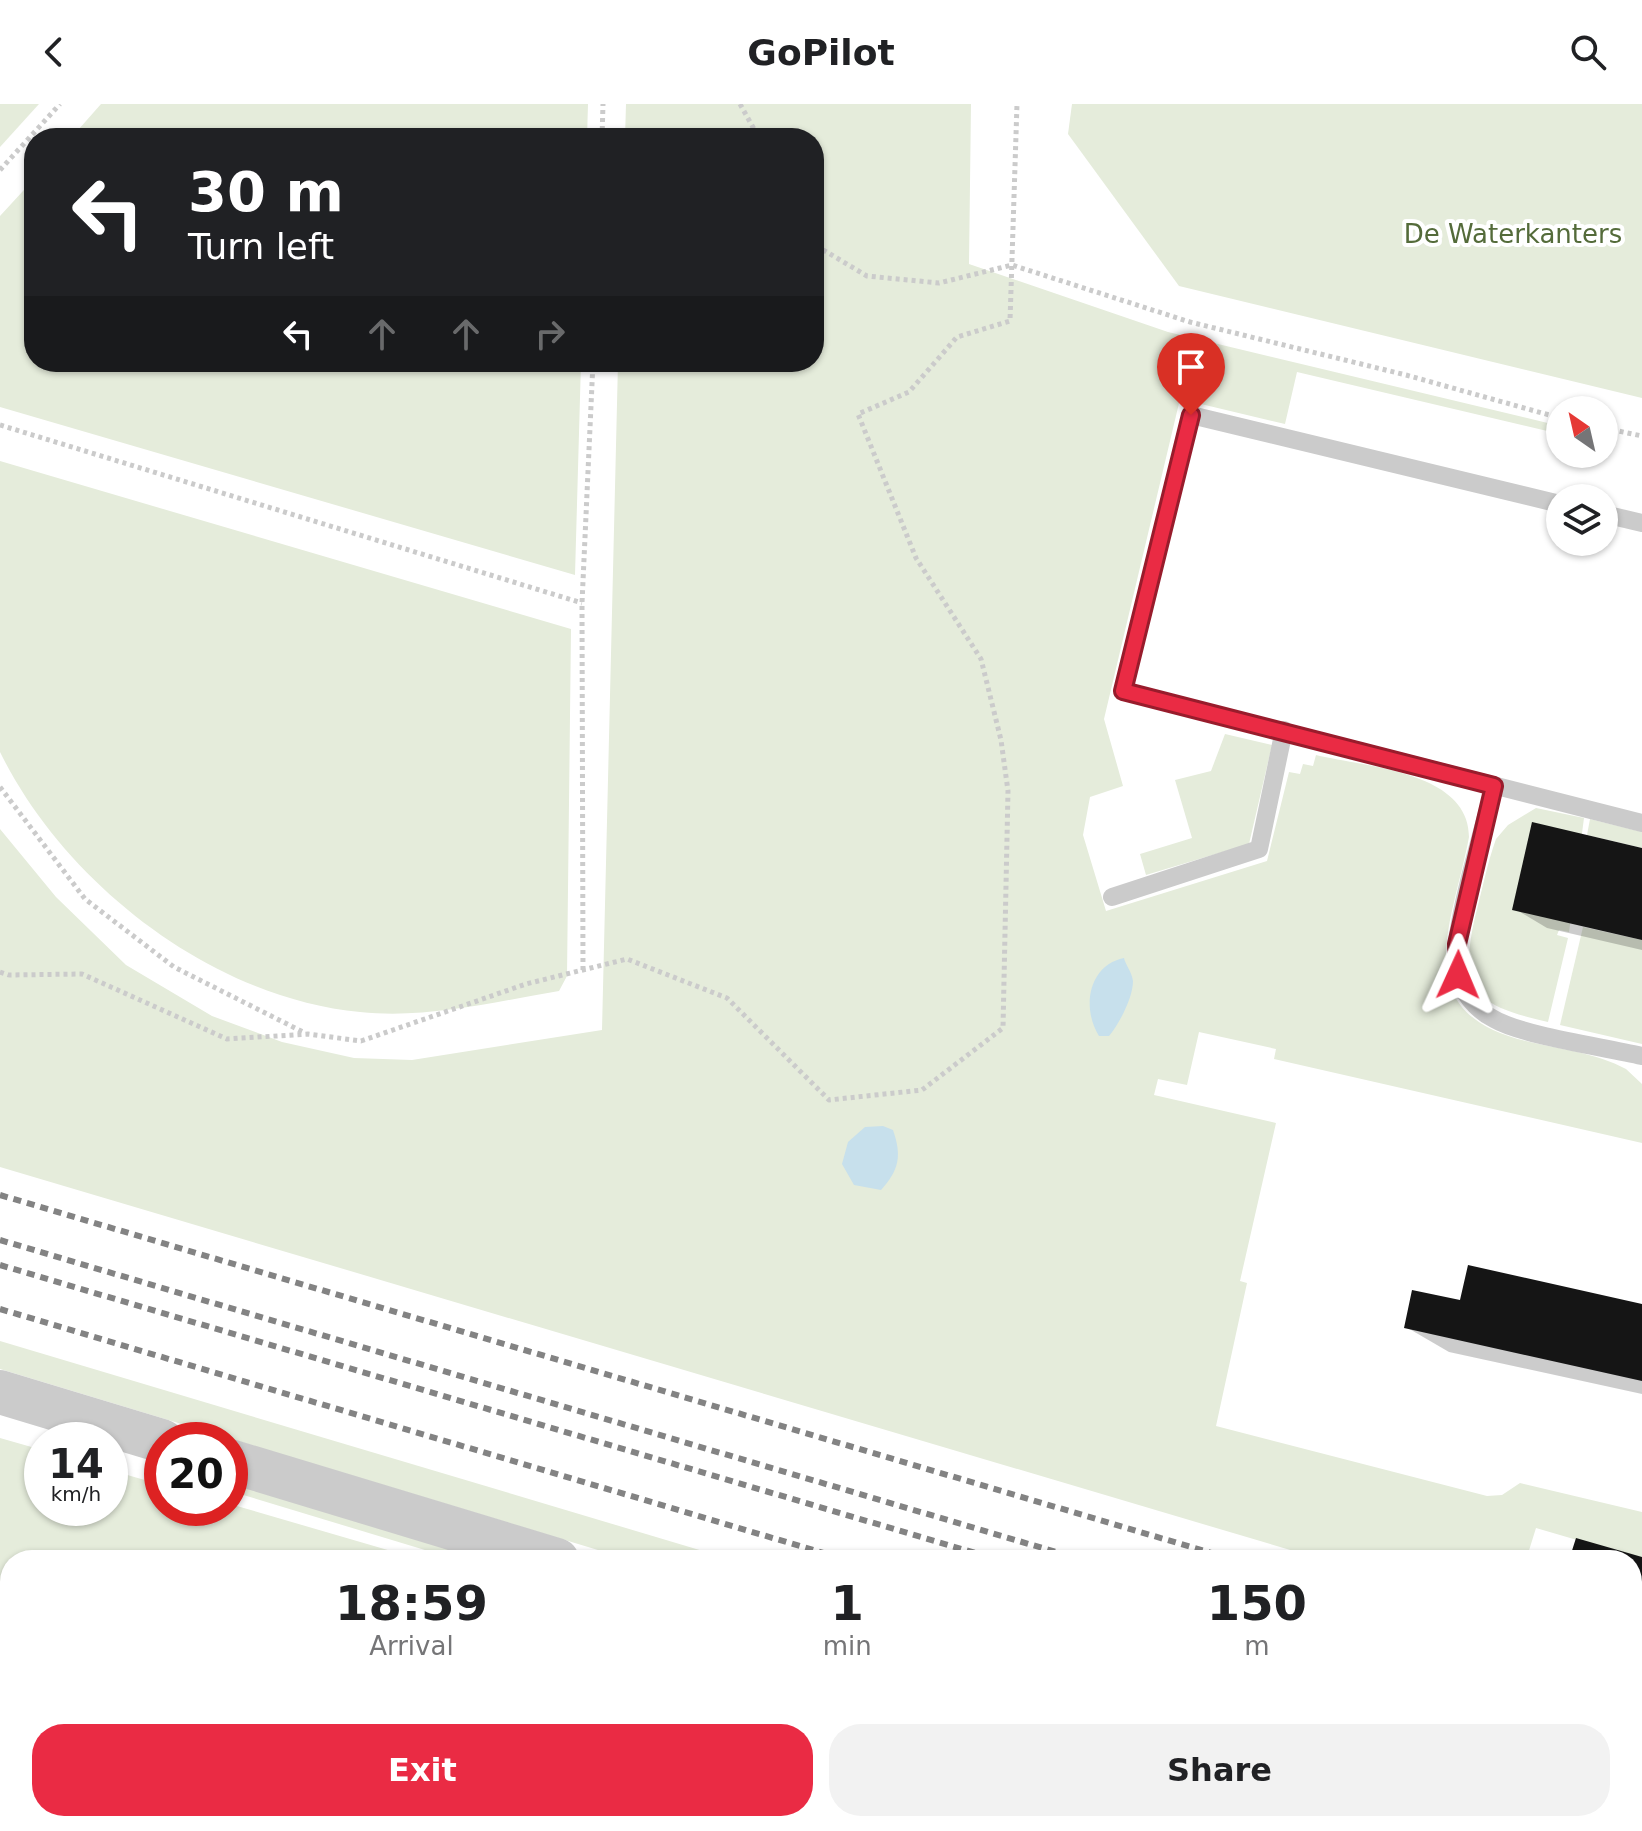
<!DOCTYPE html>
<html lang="en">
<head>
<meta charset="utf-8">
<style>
  body { margin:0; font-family:"DejaVu Sans",sans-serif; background:#f2f2f2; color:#202124; height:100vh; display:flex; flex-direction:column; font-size:30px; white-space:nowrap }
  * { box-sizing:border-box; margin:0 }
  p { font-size:26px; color:#757577 }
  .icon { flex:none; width:44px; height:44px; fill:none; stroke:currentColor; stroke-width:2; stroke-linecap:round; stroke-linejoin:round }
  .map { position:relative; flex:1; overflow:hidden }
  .panel { position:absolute; left:0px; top:1446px; width:1642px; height:282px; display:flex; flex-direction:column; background:#fff; border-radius:32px 32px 0 0; box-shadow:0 2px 6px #0004 }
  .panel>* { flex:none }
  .top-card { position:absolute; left:24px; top:24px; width:800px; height:244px; border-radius:32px; box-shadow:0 2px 6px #0004; background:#202124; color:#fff; overflow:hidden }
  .needle { width:52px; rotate:326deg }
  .tools { position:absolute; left:1546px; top:292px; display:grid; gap:16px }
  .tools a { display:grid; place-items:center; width:72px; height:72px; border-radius:50%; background:#fff; box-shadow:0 2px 6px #0004; font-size:40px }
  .speed { position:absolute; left:24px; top:1318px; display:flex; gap:16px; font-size:40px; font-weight:700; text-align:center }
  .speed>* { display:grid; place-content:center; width:104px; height:104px; border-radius:50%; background:#fff; box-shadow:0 2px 6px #0004; line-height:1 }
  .speed small { font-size:20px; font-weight:400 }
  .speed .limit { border:12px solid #d22; background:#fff; color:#111 }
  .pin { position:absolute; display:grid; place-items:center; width:68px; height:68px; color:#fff; margin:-82px -34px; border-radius:50% 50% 50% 0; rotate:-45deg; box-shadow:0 0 8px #0007 }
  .pin .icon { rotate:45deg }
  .me { position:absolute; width:88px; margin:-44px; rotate:1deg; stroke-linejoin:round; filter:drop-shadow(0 0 6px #0008) }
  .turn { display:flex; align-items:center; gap:28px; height:168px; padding:0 32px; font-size:36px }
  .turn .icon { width:104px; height:104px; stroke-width:2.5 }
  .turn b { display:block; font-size:56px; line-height:68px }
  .lanes { display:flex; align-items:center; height:76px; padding:0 32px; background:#0003; justify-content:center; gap:40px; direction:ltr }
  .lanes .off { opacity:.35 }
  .eta { display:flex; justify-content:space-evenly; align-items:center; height:136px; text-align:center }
  .eta b { font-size:48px; font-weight:800; line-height:56px }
  .cta { display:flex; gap:16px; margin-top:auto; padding:16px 32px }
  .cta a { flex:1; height:92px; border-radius:32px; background:#ea2b44; color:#fff; font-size:32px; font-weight:800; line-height:92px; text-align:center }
  .cta a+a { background:#f2f2f2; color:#202124 }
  header { display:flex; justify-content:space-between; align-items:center; height:104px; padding:0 32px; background:#fff; font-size:36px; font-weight:800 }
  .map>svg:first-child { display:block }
  .green { fill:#e5ecdb }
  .water { fill:#c7e0ec }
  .shadow { fill:#0003 }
  .building { fill:#151515 }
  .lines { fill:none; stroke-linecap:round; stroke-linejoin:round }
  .path { stroke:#cbcbcb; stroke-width:5; stroke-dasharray:4 4; stroke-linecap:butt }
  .service { stroke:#cbcbcb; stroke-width:18 }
  .minor { stroke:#cbcbcb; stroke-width:38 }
  .tertiary { stroke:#cbcbcb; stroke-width:44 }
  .rail { stroke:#838383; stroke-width:6; stroke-dasharray:8 6; stroke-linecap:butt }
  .route-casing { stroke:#981c2c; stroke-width:20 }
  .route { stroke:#ea2b44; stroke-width:14 }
  .labels { text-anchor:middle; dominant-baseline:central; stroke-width:8; stroke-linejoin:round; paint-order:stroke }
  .park-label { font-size:26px; fill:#546b3a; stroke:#fff }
</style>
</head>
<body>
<header><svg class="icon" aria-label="back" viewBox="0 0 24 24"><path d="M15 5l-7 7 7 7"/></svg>GoPilot<svg class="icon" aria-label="search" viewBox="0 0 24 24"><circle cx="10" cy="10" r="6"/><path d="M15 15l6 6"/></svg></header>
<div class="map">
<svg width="1642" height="1727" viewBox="0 0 1642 1727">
  <rect width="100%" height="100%" fill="#fff"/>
  <!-- green -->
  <g class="green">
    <polygon points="0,0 39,0 0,43"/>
    <polygon points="101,0 588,0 587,34 71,34"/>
    <path d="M626,0H971L969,160L1168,228L1560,322V330L1297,268L1285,320L1180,295L1104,615L1123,682L1090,693L1083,731L1106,807L1267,757L1289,668L1300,670L1303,660L1313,662L1316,651C1365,663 1469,667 1469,733C1453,820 1405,908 1526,937C1558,945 1597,949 1626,965L1642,980V1039L1274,955L1276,945L1199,928L1187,981L1158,975L1154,991L1276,1019L1240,1177L1247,1179L1216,1322L1487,1392L1502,1391L1520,1379L1642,1408V1455L1536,1424L1526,1456H1324L0,1063V725L56,793L126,861L212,912L282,938L354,954L412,956L602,926L618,258H814V34H625Z"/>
    <polygon points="1072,0 1642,0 1642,294 1179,182 1068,30"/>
    <polygon points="34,75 34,258 581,258 575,471 0,303 0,112"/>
    <path d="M0,357L571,525L567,872L559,887C493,898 427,915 360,908C212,894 65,780 0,648Z"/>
    <polygon points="1225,630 1272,641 1249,740 1146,771 1140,750 1192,734 1175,676 1211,667"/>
    <path d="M1536,704L1584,714L1569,828L1559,826L1557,831L1568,834L1548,918C1477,902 1458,888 1475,813C1482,787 1487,760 1496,735L1508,721Z"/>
    <polygon points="1590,715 1642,728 1642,744 1587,731"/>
    <polygon points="1583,823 1642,836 1642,940 1560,921"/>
    <polygon points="0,1237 733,1456 631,1456 0,1265"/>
    <polygon points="0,1334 42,1346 42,1404 110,1404 110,1366 162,1381 162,1404 230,1404 230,1400 422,1456 10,1456 10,1718 950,1718 950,1727 0,1727"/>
    <polygon points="230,1379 484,1456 458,1456 230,1387"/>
    <polygon points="979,1718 1350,1718 1380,1727 979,1727"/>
    <polygon points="1498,1718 1609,1718 1639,1727 1528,1727"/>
  </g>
  <!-- water -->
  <g class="water">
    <path d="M1124,854C1125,860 1132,868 1133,877C1133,894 1119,920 1109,932H1099C1081,903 1089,861 1124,854Z"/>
    <path d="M883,1022L893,1026C902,1052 899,1066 881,1086L854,1081L842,1060L848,1038L865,1023Z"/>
  </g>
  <!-- shadow -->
  <g class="shadow">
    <polygon points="1642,746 1642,846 1547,824 1515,805"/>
    <polygon points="1462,1199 1642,1202 1642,1290 1449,1248 1406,1223"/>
    <polygon points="1642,1455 1642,1525 1632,1523 1632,1456 1571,1456"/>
  </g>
  <!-- building -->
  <g class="building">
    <polygon points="1532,718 1642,744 1642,836 1512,806"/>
    <polygon points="1468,1161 1642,1200 1642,1277 1404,1224 1412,1186 1460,1196"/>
    <polygon points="1576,1434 1642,1453 1642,1518 1632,1515 1632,1456 1569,1456"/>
  </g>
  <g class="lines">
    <!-- path -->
    <g class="path">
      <polyline points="740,0 759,34"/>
      <polyline points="602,34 603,0"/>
      <polyline points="0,66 60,0"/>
      <polyline points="814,133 820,144 867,172 939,179 1012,161 1190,218 1406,271 1560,314"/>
      <polyline points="0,321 582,499"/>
      <polyline points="1604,324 1642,332"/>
      <polyline points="0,683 85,795 174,863 305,929"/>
      <polyline points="583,866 582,499 593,258"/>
      <polyline points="0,868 9,871 82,870 227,935 308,930 361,937 526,880 627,855 727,894 829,996 922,986 1003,924 1008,687 1001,636 981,555 916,454 858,310 909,288 957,233 1010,217 1017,0"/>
      <polyline points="1042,1718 1042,1727"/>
      <polyline points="1108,1718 1120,1727"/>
      <polyline points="1200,1718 1221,1727"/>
    </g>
    <!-- service -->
    <g class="service">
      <polyline points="1560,400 1191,311 1123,587 1642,719"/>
      <polyline points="1604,410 1642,419"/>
      <path d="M1494,682C1484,725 1450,829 1457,868C1461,888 1476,906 1494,915C1523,932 1605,943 1642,952"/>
      <polyline points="1112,793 1259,745 1284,626"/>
      <polyline points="1632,1531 1642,1534"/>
    </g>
    <!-- minor -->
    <polyline class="minor" points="971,1727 971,1718"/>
    <!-- tertiary -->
    <g class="tertiary">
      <polyline points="0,1288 162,1337"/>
      <polyline points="230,1357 557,1456"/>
      <polyline points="1425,1718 1455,1727"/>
    </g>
    <!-- rail -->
    <g class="rail">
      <polyline points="0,1091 1235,1456"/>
      <polyline points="0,1136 1083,1456"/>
      <polyline points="0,1161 999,1456"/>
      <polyline points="0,1205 847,1456"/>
      <polyline points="1632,1573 1642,1576"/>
      <polyline points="1632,1618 1642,1621"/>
      <polyline points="1632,1645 1642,1648"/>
      <polyline points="1632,1690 1642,1693"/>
    </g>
  </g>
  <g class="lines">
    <defs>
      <polyline id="route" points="1191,311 1123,587 1494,682 1457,840 1458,871"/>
    </defs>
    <!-- route casing -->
    <use href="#route" class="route-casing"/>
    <!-- route -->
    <use href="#route" class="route"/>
  </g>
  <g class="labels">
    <!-- park labels -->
    <g class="park-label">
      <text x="1513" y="130">De Waterkanters</text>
    </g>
  </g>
</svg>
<div class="tools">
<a><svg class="needle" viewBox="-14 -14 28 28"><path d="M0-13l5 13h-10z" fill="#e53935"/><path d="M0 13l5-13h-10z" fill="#757577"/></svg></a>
<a><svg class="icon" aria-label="layers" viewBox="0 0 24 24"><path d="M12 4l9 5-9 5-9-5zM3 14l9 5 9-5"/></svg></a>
</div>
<div class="speed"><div>14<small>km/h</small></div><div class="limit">20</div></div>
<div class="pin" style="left:1191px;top:311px;background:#d93025"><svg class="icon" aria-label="arrive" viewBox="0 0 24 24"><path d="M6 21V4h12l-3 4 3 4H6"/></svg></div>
<svg class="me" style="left:1458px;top:871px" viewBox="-20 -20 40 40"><path d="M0-17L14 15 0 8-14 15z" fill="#ea2b44" stroke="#fff" stroke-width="4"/></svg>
<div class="top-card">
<div class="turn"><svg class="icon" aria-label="left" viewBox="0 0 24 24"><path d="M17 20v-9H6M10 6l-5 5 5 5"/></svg><div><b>30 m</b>Turn left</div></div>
<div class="lanes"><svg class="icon" aria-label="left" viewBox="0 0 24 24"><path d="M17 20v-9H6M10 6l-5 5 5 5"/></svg><svg class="icon off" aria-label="ahead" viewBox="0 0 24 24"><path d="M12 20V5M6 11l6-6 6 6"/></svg><svg class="icon off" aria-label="ahead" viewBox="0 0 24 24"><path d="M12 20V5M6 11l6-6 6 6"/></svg><svg class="icon off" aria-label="right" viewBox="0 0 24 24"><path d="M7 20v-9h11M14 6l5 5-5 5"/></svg></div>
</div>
<section class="panel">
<div class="eta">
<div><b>18:59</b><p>Arrival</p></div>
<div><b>1</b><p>min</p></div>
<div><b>150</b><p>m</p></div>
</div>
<div class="cta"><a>Exit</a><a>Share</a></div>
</section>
</div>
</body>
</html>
